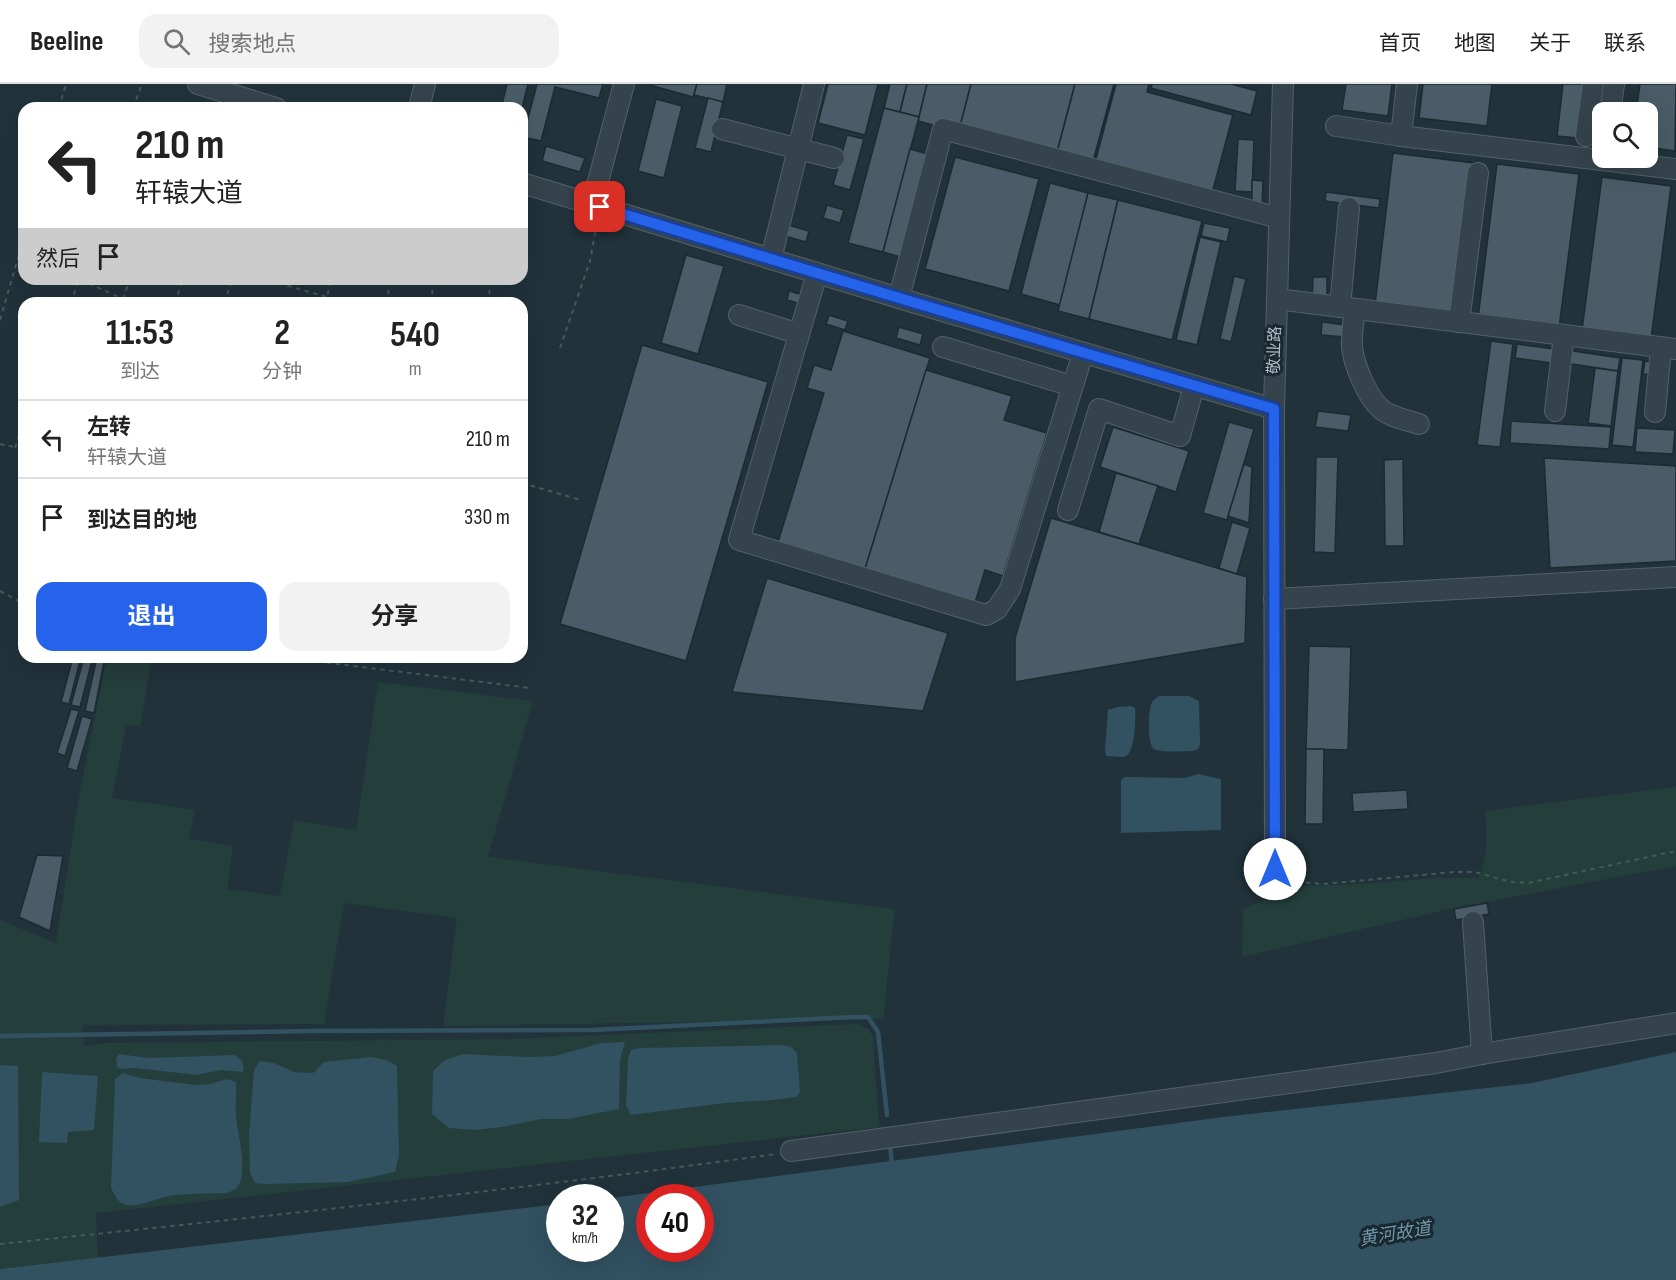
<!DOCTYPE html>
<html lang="zh">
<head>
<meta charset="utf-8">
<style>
  body { margin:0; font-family:"Sofia Sans Condensed","Noto Sans SC",sans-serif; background:#f2f2f2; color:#222; height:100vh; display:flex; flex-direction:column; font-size:22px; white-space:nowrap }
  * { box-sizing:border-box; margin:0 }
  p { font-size:20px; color:#767676 }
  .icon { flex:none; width:33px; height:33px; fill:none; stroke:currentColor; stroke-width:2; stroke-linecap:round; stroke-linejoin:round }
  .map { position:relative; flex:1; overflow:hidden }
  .drawer { position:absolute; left:18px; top:213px; width:510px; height:366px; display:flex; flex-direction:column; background:#fff; border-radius:18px; box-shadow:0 6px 24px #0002 }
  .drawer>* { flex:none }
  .hud { position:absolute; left:18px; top:18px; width:510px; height:183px; border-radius:18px; box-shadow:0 6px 24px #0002; background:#fff; color:#222; overflow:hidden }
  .tools { position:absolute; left:1592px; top:18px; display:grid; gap:12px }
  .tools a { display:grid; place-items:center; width:66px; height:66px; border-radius:12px; background:#fff; box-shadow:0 6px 24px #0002; font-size:30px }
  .speed { position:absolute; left:546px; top:1100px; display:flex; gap:12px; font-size:30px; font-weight:700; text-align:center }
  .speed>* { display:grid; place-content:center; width:78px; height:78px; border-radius:50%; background:#fff; box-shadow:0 6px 24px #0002; line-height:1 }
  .speed small { font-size:15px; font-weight:400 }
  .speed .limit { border:9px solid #d22; background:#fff; color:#111 }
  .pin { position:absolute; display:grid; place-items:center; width:51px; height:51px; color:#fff; margin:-26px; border-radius:12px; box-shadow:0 3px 9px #0006 }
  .me { position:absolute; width:66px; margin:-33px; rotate:0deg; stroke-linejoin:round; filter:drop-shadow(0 0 4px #0008) }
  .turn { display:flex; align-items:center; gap:21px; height:126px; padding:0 18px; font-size:27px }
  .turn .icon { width:78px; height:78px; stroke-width:2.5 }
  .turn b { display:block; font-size:42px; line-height:51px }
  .then { display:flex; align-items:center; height:57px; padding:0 18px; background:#0003; gap:12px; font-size:22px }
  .eta { display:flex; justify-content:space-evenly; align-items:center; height:102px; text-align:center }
  .eta b { font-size:36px; font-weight:700; line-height:42px }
  .primary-button { display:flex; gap:12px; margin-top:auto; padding:12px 18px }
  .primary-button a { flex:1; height:69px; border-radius:18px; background:#2563eb; color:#fff; font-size:24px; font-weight:700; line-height:69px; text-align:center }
  .primary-button a+a { background:#f2f2f2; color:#222 }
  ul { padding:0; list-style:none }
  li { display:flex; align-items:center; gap:18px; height:78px; padding:0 18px; border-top:2px solid #e0e0e0 }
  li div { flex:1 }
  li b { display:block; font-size:22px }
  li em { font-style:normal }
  header { display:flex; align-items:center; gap:36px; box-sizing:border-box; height:84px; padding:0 30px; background:#fff; border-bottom:2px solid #e0e0e0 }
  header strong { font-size:28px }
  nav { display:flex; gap:33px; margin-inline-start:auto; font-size:21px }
  .search { width:420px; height:54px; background:#f2f2f2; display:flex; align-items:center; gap:15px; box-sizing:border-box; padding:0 21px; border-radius:18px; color:#767676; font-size:22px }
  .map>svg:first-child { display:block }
  .green { fill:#243e3b }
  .water { fill:#325161; fill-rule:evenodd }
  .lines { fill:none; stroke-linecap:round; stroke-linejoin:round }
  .stream { stroke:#325161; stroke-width:4.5 }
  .building { fill:#4a5c67; stroke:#1c2a32; stroke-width:1.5 }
  .minor-casing { stroke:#536169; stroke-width:22 }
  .path { stroke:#435b58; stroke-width:2; stroke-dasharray:4.5 4.5; stroke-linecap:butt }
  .minor { stroke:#35434c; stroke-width:20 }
  .route-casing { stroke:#184099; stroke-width:15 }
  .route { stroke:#2563eb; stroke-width:10 }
  .labels { text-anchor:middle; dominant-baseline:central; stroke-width:6; stroke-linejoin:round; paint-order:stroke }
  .street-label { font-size:16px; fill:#b0bec8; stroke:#1a2830 }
  .water-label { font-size:18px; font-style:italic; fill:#6f97ac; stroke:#1a2830 }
</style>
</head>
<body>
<header>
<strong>Beeline</strong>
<div class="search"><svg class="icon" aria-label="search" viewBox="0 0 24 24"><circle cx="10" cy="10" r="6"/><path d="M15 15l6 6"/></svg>搜索地点</div>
<nav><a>首页</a><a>地图</a><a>关于</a><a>联系</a></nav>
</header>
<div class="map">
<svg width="1676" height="1196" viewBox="0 0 1676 1196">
  <rect width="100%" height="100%" fill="#21323b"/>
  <!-- green -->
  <g class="green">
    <polygon points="107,573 152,573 140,643 126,641 112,714 195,726 189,755 233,762 227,805 280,812 294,736 356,746 378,598 533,617 488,773 895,825 883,935 443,942 457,834 344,819 324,940 83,941 84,962 105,959 508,955 856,940 868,944 873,953 879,1043 96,1129 98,1174 0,1185 0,836 56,859 79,713"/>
    <path d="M1676,703V782L1449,825L1242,873L1243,825L1300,802L1362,800L1435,794H1479C1488,772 1487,750 1485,727Z"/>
  </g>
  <!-- water -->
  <g class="water">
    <path d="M1160,612H1189L1199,617L1200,660L1198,665L1193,667C1185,667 1161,669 1154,665C1147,661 1148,625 1152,618C1154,615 1156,614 1160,612Z"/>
    <path d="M1131,622L1135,624C1136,633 1135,668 1126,672C1121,674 1111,672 1106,672L1105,666L1108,626L1117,623Z"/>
    <polygon points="1198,690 1221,695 1221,746 1121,749 1121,696 1125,693 1185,694"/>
    <polygon points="625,958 620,976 619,1025 568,1035 541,1035 502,1043 475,1046 449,1044 432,1030 433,987 445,976 463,970 529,973 555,972 601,959"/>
    <polygon points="783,961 791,963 797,969 800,1008 796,1013 772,1016 725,1019 631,1031 626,1021 628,974 631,966 639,964"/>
    <path d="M1676,968V1196H0V1185L559,1120L560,1164H610L611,1114L1223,1033L1532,999ZM650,1113H700V1164H650Z"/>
    <polygon points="119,970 148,974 234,971 242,977 244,983 243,988 221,986 197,991 135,984 123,985 117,983 116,975"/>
    <polygon points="371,973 386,976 397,982 399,1071 395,1088 348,1098 266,1100 255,1099 250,1089 249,1049 254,986 260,977 274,979 294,988 313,989 324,978"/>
    <polygon points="0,981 18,982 19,1116 0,1123"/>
    <polygon points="42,988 98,992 94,1046 68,1048 67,1059 39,1058"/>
    <path d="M123,989L140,994L195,1001L210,1000L227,995L236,998C237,1009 235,1020 236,1031C237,1049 250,1090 236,1105C235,1105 228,1109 227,1109C209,1110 187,1109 169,1112C156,1114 142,1123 127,1121C118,1120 115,1111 111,1104L115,995Z"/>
  </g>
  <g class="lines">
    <!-- stream -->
    <g class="stream">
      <polyline points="0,952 312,947 592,946 854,933 868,933 878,948 887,1031"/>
      <polyline points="890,1058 892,1083"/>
    </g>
  </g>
  <!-- building -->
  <g class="building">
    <polygon points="507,0 528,0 522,24 501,24"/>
    <polygon points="537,0 603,0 599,14 555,3 541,57 523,53"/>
    <polygon points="646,0 697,0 693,13"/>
    <polygon points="697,0 727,0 723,18 694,11"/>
    <polygon points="828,0 878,0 865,51 818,39"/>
    <polygon points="890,0 907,0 900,28 884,24"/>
    <polygon points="907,0 927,0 919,33 900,28"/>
    <polygon points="927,0 971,0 959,48 918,37"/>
    <polygon points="971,0 1075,0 1056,72 959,46"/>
    <polygon points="1075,0 1114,0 1092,81 1056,72"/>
    <polygon points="1116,0 1149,0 1147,8 1233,31 1211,113 1094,82"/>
    <polygon points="1152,0 1231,0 1257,7 1251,31 1151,4"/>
    <polygon points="1346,0 1392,0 1388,32 1342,26"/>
    <polygon points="1423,0 1492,0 1487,42 1419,34"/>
    <polygon points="1563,0 1584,0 1577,54 1557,52"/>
    <polygon points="1640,0 1676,0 1675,67 1647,63 1647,28 1636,28"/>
    <polygon points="708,14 723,18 711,68 695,64"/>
    <polygon points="656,15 682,22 664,94 638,87"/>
    <polygon points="884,24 919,33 883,168 848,159"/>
    <polygon points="847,51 864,55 850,106 833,101"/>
    <polygon points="1238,55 1254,56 1252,108 1235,107"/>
    <polygon points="546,62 585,74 580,88 542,77"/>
    <polygon points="910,65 931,71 904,174 883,168"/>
    <polygon points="1393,69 1474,79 1455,230 1375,221"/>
    <polygon points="955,73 1039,95 1009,207 925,185"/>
    <polygon points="1497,80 1579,90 1559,244 1478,234"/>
    <polygon points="1602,93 1671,102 1651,255 1582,246"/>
    <polygon points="1252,96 1263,97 1262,124 1252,124"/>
    <polygon points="1050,99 1088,109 1060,221 1021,210"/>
    <polygon points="1326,108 1380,115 1379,124 1325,117"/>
    <polygon points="1088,109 1118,116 1089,235 1058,227"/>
    <polygon points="1118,116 1202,137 1172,256 1089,235"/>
    <polygon points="827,121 844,126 840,139 823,134"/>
    <polygon points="1204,139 1230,144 1227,158 1201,152"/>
    <polygon points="788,141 809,147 806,158 785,152"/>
    <polygon points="1200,153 1221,158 1197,261 1176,256"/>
    <polygon points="686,171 724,182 698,270 661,259"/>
    <polygon points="1234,192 1246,195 1231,258 1220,255"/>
    <polygon points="1313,193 1327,193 1327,219 1312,218"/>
    <polygon points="789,207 807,212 805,221 787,216"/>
    <polygon points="829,231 848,237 845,246 826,240"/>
    <polygon points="1322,238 1346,241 1345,253 1321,251"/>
    <polygon points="899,243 923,250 920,261 896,254"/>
    <polygon points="843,247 930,274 865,485 778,458 824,309 807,304 814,281 831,286"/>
    <polygon points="1491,257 1513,260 1500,363 1477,361"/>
    <polygon points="1517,260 1554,265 1552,279 1515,274"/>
    <polygon points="642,261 768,298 686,577 560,540"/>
    <polygon points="1567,266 1620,274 1618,287 1565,279"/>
    <polygon points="1622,274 1643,276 1633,363 1612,361"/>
    <polygon points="1645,277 1657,278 1655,291 1643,290"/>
    <polygon points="1595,284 1618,287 1611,342 1588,339"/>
    <polygon points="926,286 1012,312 1004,336 1047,349 1003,492 985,486 975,519 865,485"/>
    <polygon points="1318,327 1351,331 1348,347 1315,343"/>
    <polygon points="1511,337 1611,343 1609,365 1510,359"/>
    <polygon points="1229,338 1254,345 1227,436 1203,429"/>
    <polygon points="1113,343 1189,367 1176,408 1100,383"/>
    <polygon points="1637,344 1675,346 1673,370 1635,368"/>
    <polygon points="1316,373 1338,373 1335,469 1314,468"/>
    <polygon points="1544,374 1676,382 1676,477 1550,484"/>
    <polygon points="1403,375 1404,462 1385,462 1384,376"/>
    <polygon points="1244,380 1252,383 1249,439 1228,432"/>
    <polygon points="1116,389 1158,402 1139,460 1099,448"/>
    <polygon points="1051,434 1247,493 1245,559 1015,598 1015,554"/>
    <polygon points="1232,438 1250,444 1237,490 1219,484"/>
    <polygon points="767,494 948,549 923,627 732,608"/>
    <polygon points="1309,562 1351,563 1348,666 1306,665"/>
    <polygon points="73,573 81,573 69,620 61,618"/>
    <polygon points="84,573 93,573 80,623 71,621"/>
    <polygon points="97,573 105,573 94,629 85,627"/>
    <polygon points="71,625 79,627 65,672 57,669"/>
    <polygon points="82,632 92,635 77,687 67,684"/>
    <polygon points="1306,665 1324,665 1323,740 1305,740"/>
    <polygon points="1407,706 1408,725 1353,728 1352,709"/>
    <polygon points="37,771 63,772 50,847 19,833"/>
    <polygon points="1487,819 1489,830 1456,836 1454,825"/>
  </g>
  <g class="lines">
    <defs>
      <g id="minor">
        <polyline points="198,0 276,24"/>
        <polyline points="1407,0 1401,52 1676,85"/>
        <polyline points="419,24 425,0"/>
        <polyline points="1610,28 1614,0"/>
        <polyline points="1336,42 1401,52"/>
        <polyline points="722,45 834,74"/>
        <polyline points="1586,52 1593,0"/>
        <polyline points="522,99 912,218 1274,325"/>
        <polyline points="592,120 624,0"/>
        <polyline points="771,175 814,0"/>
        <polyline points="817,189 739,456 986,531 997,525 1010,505 1083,269"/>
        <polyline points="899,214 943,45 1279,134"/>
        <polyline points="1277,215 1676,265"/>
        <polyline points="1340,223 1349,124"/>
        <path d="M1355,225C1354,237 1351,250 1352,262C1353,279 1367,313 1381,325C1390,333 1407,336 1419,340"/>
        <polyline points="739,231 799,250"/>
        <polyline points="1459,238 1478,89"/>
        <polyline points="943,263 1072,302"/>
        <polyline points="1555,327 1564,251"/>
        <polyline points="1655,328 1661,263"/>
        <polyline points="1068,426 1099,325 1180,352 1194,302"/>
        <polyline points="1274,515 1676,493"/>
        <polyline points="1275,785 1274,325 1283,0"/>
        <polyline points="1473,838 1482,970"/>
        <polyline points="791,1067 1436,979 1482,970 1676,939"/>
      </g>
    </defs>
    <!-- minor casing -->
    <use href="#minor" class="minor-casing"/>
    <!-- path -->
    <g class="path">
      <polyline points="59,24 66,0"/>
      <polyline points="133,24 142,0"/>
      <polyline points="189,24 192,15"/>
      <polyline points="282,195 285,201 327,213"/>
      <polyline points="123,215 130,195"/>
      <polyline points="71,219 79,195 123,215 123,219"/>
      <polyline points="175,219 183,195"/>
      <polyline points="225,219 232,195"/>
      <polyline points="325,219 332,195"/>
      <polyline points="387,219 390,195"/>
      <polyline points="431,219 434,195"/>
      <polyline points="488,219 491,195"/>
      <polyline points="0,236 24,153"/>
      <polyline points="560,264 590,177 597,138"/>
      <polyline points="0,360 24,365"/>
      <polyline points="15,364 24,335"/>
      <polyline points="522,399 581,416"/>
      <polyline points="0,507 24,520"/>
      <polyline points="282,573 530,604"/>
      <polyline points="1288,796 1299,798 1323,800 1454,788 1475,788 1511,798 1528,799 1676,767"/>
      <path d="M0,1160C259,1133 518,1106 776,1070"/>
    </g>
    <!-- minor -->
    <use href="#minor" class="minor"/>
  </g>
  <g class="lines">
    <defs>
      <polyline id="route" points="600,123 899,214 1274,325 1275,785"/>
    </defs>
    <!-- route casing -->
    <use href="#route" class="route-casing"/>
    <!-- route -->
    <use href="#route" class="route"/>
  </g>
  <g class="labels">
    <!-- street labels -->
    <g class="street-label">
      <text transform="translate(1275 266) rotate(-88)">敬业路</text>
    </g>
    <!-- water labels -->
    <g class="water-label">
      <text transform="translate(1395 1150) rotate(-9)">黄河故道</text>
    </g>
  </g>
</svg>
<div class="tools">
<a><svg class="icon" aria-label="search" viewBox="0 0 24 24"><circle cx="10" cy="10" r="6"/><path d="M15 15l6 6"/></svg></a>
</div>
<div class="speed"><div>32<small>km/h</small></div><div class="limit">40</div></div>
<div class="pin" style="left:600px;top:123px;background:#d93025"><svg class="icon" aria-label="arrive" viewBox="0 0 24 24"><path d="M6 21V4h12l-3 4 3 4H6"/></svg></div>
<svg class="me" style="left:1275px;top:785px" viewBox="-20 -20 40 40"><circle r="19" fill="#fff"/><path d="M0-13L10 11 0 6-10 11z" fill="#2563eb"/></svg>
<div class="hud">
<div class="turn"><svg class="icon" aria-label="left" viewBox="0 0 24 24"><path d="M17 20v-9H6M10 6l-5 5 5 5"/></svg><div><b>210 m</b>轩辕大道</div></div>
<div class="then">然后<svg class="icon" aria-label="arrive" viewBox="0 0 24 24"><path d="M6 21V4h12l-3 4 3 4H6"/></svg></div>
</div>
<section class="drawer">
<div class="eta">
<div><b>11:53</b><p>到达</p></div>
<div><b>2</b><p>分钟</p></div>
<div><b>540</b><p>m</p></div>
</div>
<ul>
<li><svg class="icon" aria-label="left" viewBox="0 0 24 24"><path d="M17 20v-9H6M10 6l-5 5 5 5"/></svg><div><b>左转</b><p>轩辕大道</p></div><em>210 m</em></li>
<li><svg class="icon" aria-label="arrive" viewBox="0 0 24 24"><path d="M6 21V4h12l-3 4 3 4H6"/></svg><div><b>到达目的地</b></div><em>330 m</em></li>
</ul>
<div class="primary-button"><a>退出</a><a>分享</a></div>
</section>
</div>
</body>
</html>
